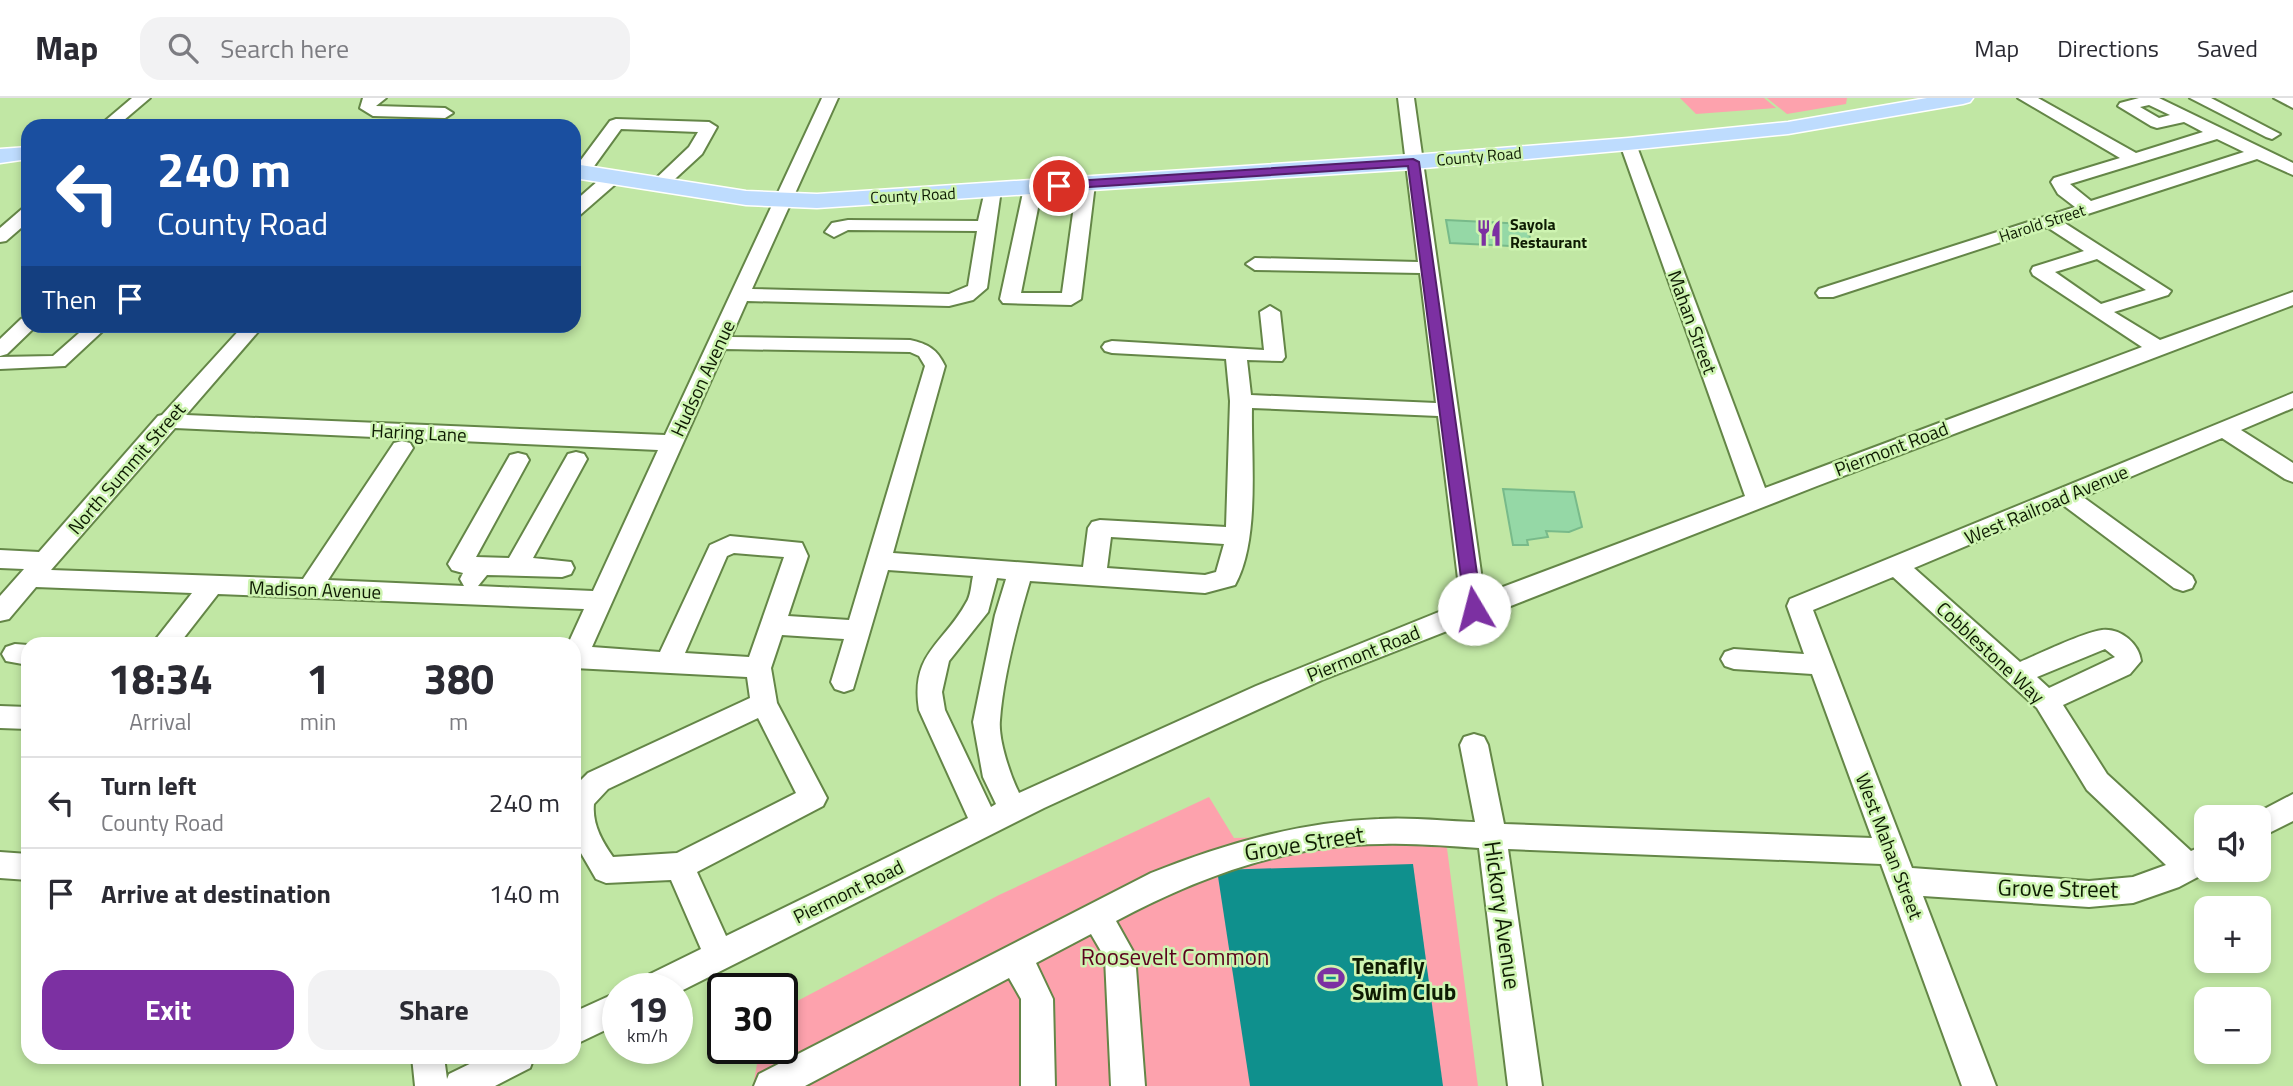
<!DOCTYPE html>
<html lang="en">
<head>
<meta charset="utf-8">
<style>
  body { margin:0; font-family:"Titillium Web",sans-serif; background:#f2f2f3; color:#2b2b33; height:100vh; display:flex; flex-direction:column; font-size:26px; white-space:nowrap }
  * { box-sizing:border-box; margin:0 }
  p { font-size:23px; color:#7c7c81 }
  .icon { flex:none; width:38px; height:38px; fill:none; stroke:currentColor; stroke-width:2; stroke-linecap:round; stroke-linejoin:round }
  .map { position:relative; flex:1; overflow:hidden }
  .side { position:absolute; left:21px; top:539px; width:560px; height:427px; display:flex; flex-direction:column; background:#fff; border-radius:21px; box-shadow:0 4px 10px #0003 }
  .side>* { flex:none }
  .banner { position:absolute; left:21px; top:21px; width:560px; height:214px; border-radius:21px; box-shadow:0 4px 10px #0003; background:#1a4fa0; color:#fff; overflow:hidden }
  .controls { position:absolute; left:2194px; top:707px; display:grid; gap:14px }
  .controls a { display:grid; place-items:center; width:77px; height:77px; border-radius:14px; background:#fff; box-shadow:0 4px 10px #0003; font-size:35px }
  .speed { position:absolute; left:602px; top:875px; display:flex; gap:14px; font-size:35px; font-weight:700; text-align:center }
  .speed>* { display:grid; place-content:center; width:91px; height:91px; border-radius:50%; background:#fff; box-shadow:0 4px 10px #0003; line-height:1 }
  .speed small { font-size:18px; font-weight:400 }
  .speed .limit { border:4px solid #111; border-radius:10px; background:#fff; color:#111 }
  .pin { position:absolute; display:grid; place-items:center; width:60px; height:60px; color:#fff; margin:-30px; border:4px solid #fff; border-radius:50%; box-shadow:0 2px 7px #0007 }
  .me { position:absolute; width:77px; margin:-38px; rotate:352deg; stroke-linejoin:round; filter:drop-shadow(0 0 5px #0008) }
  .turn { display:flex; align-items:center; gap:24px; height:147px; padding:0 21px; font-size:32px }
  .turn .icon { width:91px; height:91px; stroke-width:2.5 }
  .turn b { display:block; font-size:49px; line-height:60px }
  .then { display:flex; align-items:center; height:66px; padding:0 21px; background:#0003; gap:14px; font-size:26px }
  .eta { display:flex; justify-content:space-evenly; align-items:center; height:119px; text-align:center }
  .eta b { font-size:42px; font-weight:700; line-height:49px }
  .action { display:flex; gap:14px; margin-top:auto; padding:14px 21px }
  .action a { flex:1; height:80px; border-radius:21px; background:#7c30a2; color:#fff; font-size:28px; font-weight:700; line-height:80px; text-align:center }
  .action a+a { background:#f2f2f3; color:#2b2b33 }
  ul { padding:0; list-style:none }
  li { display:flex; align-items:center; gap:21px; height:91px; padding:0 21px; border-top:2px solid #e1e1e2 }
  li div { flex:1 }
  li b { display:block; font-size:26px }
  li em { font-style:normal }
  header { display:flex; align-items:center; gap:42px; box-sizing:border-box; height:98px; padding:0 35px; background:#fff; border-bottom:2px solid #e1e1e2 }
  header strong { font-size:33px }
  nav { display:flex; gap:38px; margin-inline-start:auto; font-size:24px }
  .search { width:490px; height:63px; background:#f2f2f3; display:flex; align-items:center; gap:18px; box-sizing:border-box; padding:0 24px; border-radius:21px; color:#7c7c81; font-size:26px }
  .map>svg:first-child { display:block }
  .green { fill:#fda2ad }
  .water { fill:#0f908d }
  .building { fill:#95d8a6; stroke:#78ba8a; stroke-width:2 }
  .lines { fill:none; stroke-linecap:round; stroke-linejoin:round }
  .minor-casing { stroke:#648647; stroke-width:4 }
  .major-casing { stroke:#fff; stroke-width:3 }
  .minor { fill:#fff; fill-rule:evenodd }
  .major { fill:#bedcfe; fill-rule:evenodd }
  .route { fill:#7c30a2; stroke:#511f69; stroke-width:2 }
  .labels { text-anchor:middle; dominant-baseline:central; stroke-width:5; stroke-linejoin:round; paint-order:stroke }
  .far-street-label { font-size:16px; fill:#0e1b03; stroke:#cef4b1 }
  .far-poi-label { font-size:16px; font-weight:bold; fill:#0e1b03; stroke:#cef4b1; text-anchor:start }
  .street-label { font-size:19px; fill:#0e1b03; stroke:#cef4b1 }
  .near-street-label { font-size:23px; fill:#0e1b03; stroke:#cef4b1 }
  .near-park-label { font-size:23px; fill:#5b031e; stroke:#cef4b1 }
  .near-poi-label { font-size:23px; font-weight:bold; fill:#0e1b03; stroke:#cef4b1; text-anchor:start }
</style>
</head>
<body>
<header>
<strong>Map</strong>
<div class="search"><svg class="icon" aria-label="search" viewBox="0 0 24 24"><circle cx="10" cy="10" r="6"/><path d="M15 15l6 6"/></svg>Search here</div>
<nav><a>Map</a><a>Directions</a><a>Saved</a></nav>
</header>
<div class="map">
<svg width="2293" height="988" viewBox="0 0 2293 988">
  <rect width="100%" height="100%" fill="#c1e7a4"/>
  <!-- green -->
  <g class="green">
    <polygon points="1680,0 1764,0 1776,10 1696,16"/>
    <polygon points="1767,0 1847,0 1846,6 1787,16"/>
    <polygon points="1209,699 1234,740 1445,735 1478,988 753,988 760,950 782,950 782,911 999,797"/>
  </g>
  <!-- water -->
  <polygon class="water" points="1413,766 1443,988 1250,988 1217,772"/>
  <!-- building -->
  <g class="building">
    <polygon points="1446,122 1527,126 1532,149 1450,145"/>
    <polygon points="1503,391 1574,394 1582,429 1569,434 1546,433 1548,439 1527,442 1528,447 1513,447"/>
  </g>
  <g class="lines">
    <defs>
      <g id="minor">
        <polygon points="132,0 150,0 117,28 99,28"/>
        <polygon points="363,0 386,0 376,8 445,10 453,15 445,20 373,18 360,10"/>
        <path d="M822,0H838L752,191L949,196L968,188L977,133L848,132L834,139L825,134L832,125L848,122L978,123L986,88L992,87L1001,92L987,190L973,202L949,208L747,203L731,239L910,242C928,246 937,251 945,268L893,455L1083,469L1088,430L1092,424L1100,422L1226,429L1230,303L1226,261L1112,255L1105,253L1102,249L1105,245L1112,243L1264,252L1260,214L1270,208L1280,214L1285,259L1282,263L1247,262L1251,297L1436,305L1420,175L1255,172L1246,166L1255,160L1418,164L1398,0H1414L1484,496L1745,398L1620,46L1622,42H1634L1636,46L1765,390L2142,249L2033,177L2031,173L2033,169L2084,153L2047,129L1833,199H1819L1816,195L1819,191L2075,109L2058,96L2051,84L2054,80L2120,60L2018,0H2038L2136,55L2203,34L2184,24L2157,30L2151,28L2118,8L2120,5L2139,0H2159L2293,65V77L2257,61L2063,124L2171,193L2168,197L2114,214L2160,242L2293,194V207L1817,388L1322,582L1044,710L677,895V891H637L642,880L701,851L671,782L606,785L596,781L574,743V689L588,675L750,600L747,579L574,570V546H568L584,511L218,496L179,546H152L192,495L36,489L9,521L0,523V498L24,471L0,470V452L39,454L158,318L162,317L243,228H263L186,317L665,337ZM2149,7L2170,17L2159,20L2140,9ZM2217,41L2244,54L2091,103L2070,86ZM2097,161L2146,192L2101,206L2055,174ZM725,251L910,254L919,258L925,268L849,522L788,518L808,458L802,445L730,438L710,447L660,554L592,549ZM1252,310L1438,318L1461,505L1256,588L1019,695C1010,677 998,641 1000,622C1003,580 1018,523 1030,483L1205,495L1235,487C1260,442 1251,362 1252,310ZM175,330L658,352L593,493L478,488L487,477L562,479L571,476L574,470L571,464L533,460L587,361L584,356L576,354L568,356L509,460L476,459L529,362L526,357L518,355L510,357L448,466L452,472L463,475L460,481L464,488L328,482L413,350L410,345L402,343L394,345L303,481L51,472ZM1111,439L1224,446L1216,474L1205,477L1107,470ZM734,455L784,459L749,559L685,555L727,458ZM888,472L973,478C971,487 971,498 966,505C943,547 910,555 919,612L968,720L726,838L697,774L823,708L827,700L777,605L771,570L782,537L844,541L831,584L835,591L844,594L853,591ZM997,480L1006,481L995,517L973,624L983,679L996,706L991,709L945,612L942,594L949,563L988,514ZM758,620L796,695L677,755L613,759C602,743 592,726 594,706L608,691Z"/>
        <polygon points="2190,0 2211,0 2280,36 2272,41 2266,39"/>
        <polygon points="2274,0 2293,0 2293,10"/>
        <polygon points="616,21 709,24 717,29 702,56 664,91 658,92 649,87 689,49 698,34 621,31 587,78 575,78 575,70 610,23"/>
        <polygon points="613,74 622,79 619,83 580,117 574,118 574,104 607,75"/>
        <polygon points="1086,81 1095,86 1081,201 1071,207 1003,205 1000,201 1024,90 1033,85 1042,90 1021,195 1062,195 1077,86"/>
        <polygon points="28,110 28,124 6,143 0,144 0,130 22,111"/>
        <polygon points="28,219 28,228 35,229 7,256 0,258 0,241 21,221"/>
        <polygon points="87,228 108,228 65,268 0,271 0,259 53,258"/>
        <path d="M2293,295V310L2241,332L2293,365V384L2285,381L2222,340L2083,399L2192,478L2195,484L2192,490L2183,493L2174,490L2063,407L1914,470L2020,564C2039,556 2084,534 2102,532C2121,530 2139,546 2141,563L2130,576L2063,607L2107,676L2191,753L2207,746V772H2211L2179,789L2133,805L2089,809L1923,798L1996,988H1962L1881,766L1508,751L1542,988H1508L1479,750C1447,748 1415,745 1382,746C1287,746 1198,779 1116,823L1135,857L1145,988H1111L1105,860L1091,836L1036,865L1053,901L1055,988H1021V901L1009,880L805,988H754L759,976L1151,775C1224,746 1299,724 1379,721C1411,719 1444,723 1475,724L1460,647L1464,639L1474,636L1484,639L1488,647L1504,726L1872,740L1812,576L1734,571L1725,568L1721,561L1725,554L1734,551L1804,556L1787,508L1790,501ZM1893,479L2037,610L2087,692L2166,767L2133,779L2089,783L1912,770L1813,512ZM2105,551L2115,559L2049,590L2037,579Z"/>
        <polygon points="15,546 28,547 28,567 6,563 2,556 6,549"/>
        <polygon points="0,608 28,609 28,631 0,630"/>
        <polygon points="2293,696 2293,723 2259,740 2259,719 2249,719"/>
        <polygon points="0,754 28,756 28,782 0,780"/>
        <polygon points="618,894 618,926 574,947 574,914"/>
        <polygon points="412,959 444,959 447,981 449,976 484,959 534,959 530,970 495,988 415,988"/>
      </g>
      <g id="major">
        <polygon points="1927,0 1973,0 1970,4 1963,6 1788,36 1628,52 1413,71 817,110 746,107 574,80 574,66 746,93 817,96 1413,57 1628,40 1788,24"/>
        <polygon points="28,49 28,61 0,65 0,51"/>
      </g>
    </defs>
    <!-- minor casing -->
    <use href="#minor" class="minor-casing"/>
    <!-- major casing -->
    <use href="#major" class="major-casing"/>
    <!-- minor -->
    <use href="#minor" class="minor"/>
    <!-- major -->
    <use href="#major" class="major"/>
  </g>
  <!-- route -->
  <polygon class="route" points="1413,61 1419,64 1482,511 1474,517 1465,511 1408,68 1059,91 1054,88 1059,84"/>
  <!-- icons -->
  <defs>
    <symbol id="restaurant-bare" viewBox="-9 -9 18 18"><path d="M-5-6h1v4h1v-4h1v4h1v-4h1v5L-1.5 .5V6h-2V.5L-5-1ZM5-6V6H3V1.5H1.5Q1.5-4 5-6Z" fill="#7c30a2" stroke="#cef4b1" stroke-width="2.5" paint-order="stroke"/></symbol>
    <symbol id="stadium-bare" viewBox="-9 -9 18 18"><path d="M0-5a6.5 5 0 1 0 0 10a6.5 5 0 1 0 0-10ZM-3.5-1.8h7v3.6h-7Z" fill="#7c30a2" stroke="#cef4b1" stroke-width="2.5" paint-order="stroke"/></symbol>
  </defs>
  <g fill-rule="evenodd">
    <use href="#restaurant-bare" x="1470" y="116" width="38" height="38"/>
    <use href="#stadium-bare" x="1312" y="861" width="38" height="38"/>
  </g>
  <g class="labels">
    <!-- far-street labels -->
    <g class="far-street-label">
      <text transform="translate(1479 58) rotate(-5)">County Road</text>
      <text transform="translate(913 97) rotate(-3)">County Road</text>
      <text transform="translate(2042 125) rotate(-18)">Harold Street</text>
    </g>
    <!-- far-poi labels -->
    <g class="far-poi-label">
      <text x="1510" y="126">Sayola<tspan x="1510" dy="18">Restaurant</tspan></text>
    </g>
    <!-- street labels -->
    <g class="street-label">
      <text transform="translate(1693 224) rotate(70)">Mahan Street</text>
      <text transform="translate(702 280) rotate(-65)">Hudson Avenue</text>
      <text transform="translate(419 334) rotate(3)">Haring Lane</text>
      <text transform="translate(1891 350) rotate(-21)">Piermont Road</text>
      <text transform="translate(126 370) rotate(-49)">North Summit Street</text>
      <text transform="translate(2046 406) rotate(-23)">West Railroad Avenue</text>
      <text transform="translate(315 491) rotate(2)">Madison Avenue</text>
      <text transform="translate(1991 554) rotate(43)">Cobblestone Way</text>
      <text transform="translate(1363 555) rotate(-22)">Piermont Road</text>
      <text transform="translate(1890 748) rotate(69)">West Mahan Street</text>
      <text transform="translate(848 793) rotate(-26)">Piermont Road</text>
    </g>
    <!-- near-street labels -->
    <g class="near-street-label">
      <text transform="translate(1304 745) rotate(-9)">Grove Street</text>
      <text transform="translate(2058 790) rotate(1)">Grove Street</text>
      <text transform="translate(1503 817) rotate(82)">Hickory Avenue</text>
    </g>
    <!-- near-park labels -->
    <g class="near-park-label">
      <text x="1175" y="858">Roosevelt Common</text>
    </g>
    <!-- near-poi labels -->
    <g class="near-poi-label">
      <text x="1352" y="867">Tenafly<tspan x="1352" dy="26">Swim Club</tspan></text>
    </g>
  </g>
</svg>
<div class="controls">
<a><svg class="icon" aria-label="sound" viewBox="0 0 24 24"><path d="M4 9h4l5-4v14l-5-4H4zM17 9q2 3 0 6"/></svg></a>
<a>+</a>
<a>−</a>
</div>
<div class="speed"><div>19<small>km/h</small></div><div class="limit">30</div></div>
<div class="pin" style="left:1059px;top:88px;background:#d93025"><svg class="icon" aria-label="arrive" viewBox="0 0 24 24"><path d="M6 21V4h12l-3 4 3 4H6"/></svg></div>
<svg class="me" style="left:1474px;top:511px" viewBox="-20 -20 40 40"><circle r="19" fill="#fff"/><path d="M0-13L10 11 0 6-10 11z" fill="#7c30a2"/></svg>
<div class="banner">
<div class="turn"><svg class="icon" aria-label="left" viewBox="0 0 24 24"><path d="M17 20v-9H6M10 6l-5 5 5 5"/></svg><div><b>240 m</b>County Road</div></div>
<div class="then">Then<svg class="icon" aria-label="arrive" viewBox="0 0 24 24"><path d="M6 21V4h12l-3 4 3 4H6"/></svg></div>
</div>
<section class="side">
<div class="eta">
<div><b>18:34</b><p>Arrival</p></div>
<div><b>1</b><p>min</p></div>
<div><b>380</b><p>m</p></div>
</div>
<ul>
<li><svg class="icon" aria-label="left" viewBox="0 0 24 24"><path d="M17 20v-9H6M10 6l-5 5 5 5"/></svg><div><b>Turn left</b><p>County Road</p></div><em>240 m</em></li>
<li><svg class="icon" aria-label="arrive" viewBox="0 0 24 24"><path d="M6 21V4h12l-3 4 3 4H6"/></svg><div><b>Arrive at destination</b></div><em>140 m</em></li>
</ul>
<div class="action"><a>Exit</a><a>Share</a></div>
</section>
</div>
</body>
</html>
